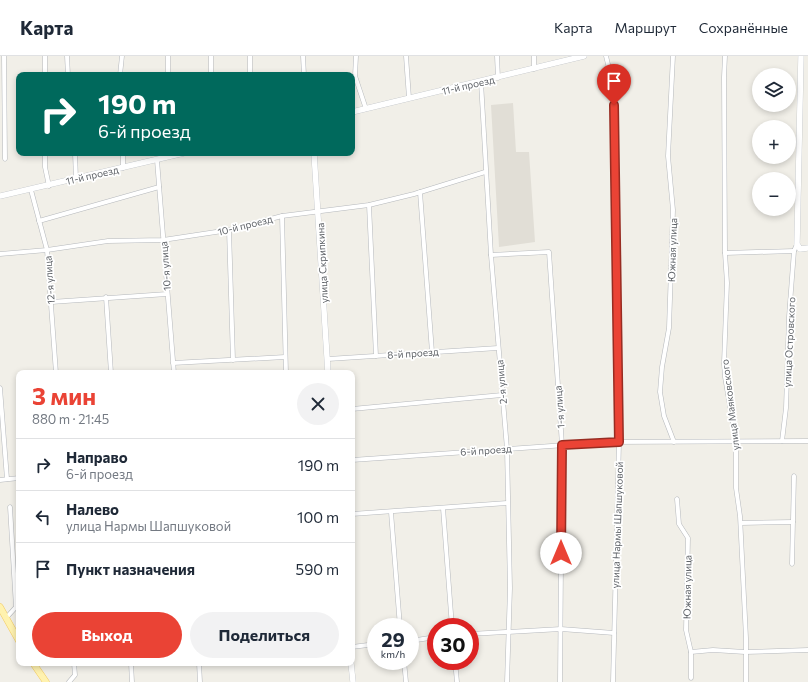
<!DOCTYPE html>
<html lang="ru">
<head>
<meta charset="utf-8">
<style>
  body { margin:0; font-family:Commissioner,sans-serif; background:#f2f2f3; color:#1f2937; height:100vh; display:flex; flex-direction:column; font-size:15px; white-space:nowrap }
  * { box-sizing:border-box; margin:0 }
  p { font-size:13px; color:#747a83 }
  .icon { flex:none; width:22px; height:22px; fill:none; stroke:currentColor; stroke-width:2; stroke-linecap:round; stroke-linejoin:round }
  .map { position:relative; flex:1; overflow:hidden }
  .side { position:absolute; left:16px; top:314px; width:339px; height:296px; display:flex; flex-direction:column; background:#fff; border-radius:8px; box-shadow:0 2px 6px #0003 }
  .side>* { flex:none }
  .top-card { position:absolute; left:16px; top:16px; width:339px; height:84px; border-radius:8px; box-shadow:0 2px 6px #0003; background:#00695c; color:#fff; overflow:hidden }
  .buttons { position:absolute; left:752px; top:12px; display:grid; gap:8px }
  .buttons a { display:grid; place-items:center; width:44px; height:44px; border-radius:50%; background:#fff; box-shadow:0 2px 6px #0003; font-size:20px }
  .speed { position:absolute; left:367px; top:562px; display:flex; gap:8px; font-size:20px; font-weight:700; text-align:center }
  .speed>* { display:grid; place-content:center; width:52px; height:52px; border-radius:50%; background:#fff; box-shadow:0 2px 6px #0003; line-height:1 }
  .speed small { font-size:10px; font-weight:400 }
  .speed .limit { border:6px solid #d22; background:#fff; color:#111 }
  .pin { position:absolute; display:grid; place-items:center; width:34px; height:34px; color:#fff; margin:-41px -17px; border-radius:50% 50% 50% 0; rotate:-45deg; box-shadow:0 0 4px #0007 }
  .pin .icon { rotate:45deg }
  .me { position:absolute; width:44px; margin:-22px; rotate:0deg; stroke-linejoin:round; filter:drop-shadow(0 0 3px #0008) }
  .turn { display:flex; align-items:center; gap:14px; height:84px; padding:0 16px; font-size:18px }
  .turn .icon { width:52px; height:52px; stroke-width:2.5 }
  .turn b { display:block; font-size:28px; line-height:34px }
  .round { display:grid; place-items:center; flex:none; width:42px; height:42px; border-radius:21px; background:#f2f2f3 }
  .summary { display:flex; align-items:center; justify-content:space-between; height:68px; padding:0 16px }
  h1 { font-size:24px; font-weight:700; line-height:30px; color:#ea4335 }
  .cta { display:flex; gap:8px; margin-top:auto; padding:8px 16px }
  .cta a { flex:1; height:46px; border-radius:24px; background:#ea4335; color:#fff; font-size:16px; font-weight:700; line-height:46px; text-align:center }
  .cta a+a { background:#f2f2f3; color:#1f2937 }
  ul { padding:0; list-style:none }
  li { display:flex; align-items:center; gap:12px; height:52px; padding:0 16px; border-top:1px solid #e0e1e3 }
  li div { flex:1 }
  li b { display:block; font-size:15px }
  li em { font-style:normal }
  header { display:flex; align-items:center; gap:24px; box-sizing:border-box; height:56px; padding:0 20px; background:#fff; border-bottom:1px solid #e0e1e3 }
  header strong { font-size:19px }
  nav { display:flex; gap:22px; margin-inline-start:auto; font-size:14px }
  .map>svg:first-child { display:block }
  .education { fill:#e1ded6 }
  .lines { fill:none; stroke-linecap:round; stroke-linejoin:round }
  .street-casing { stroke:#b5b8bc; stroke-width:5 }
  .secondary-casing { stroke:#b6babf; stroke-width:6 }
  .primary-casing { stroke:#f2c960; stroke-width:7 }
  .street { stroke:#fff; stroke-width:4 }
  .secondary { stroke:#fff; stroke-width:5.5 }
  .primary { stroke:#fff2af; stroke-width:6 }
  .route-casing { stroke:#982c22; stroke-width:10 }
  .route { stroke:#ea4335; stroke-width:7 }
  .labels { text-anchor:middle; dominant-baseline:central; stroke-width:3.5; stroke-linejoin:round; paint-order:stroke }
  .street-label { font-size:10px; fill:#5f6368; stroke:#fff }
</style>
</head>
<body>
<header>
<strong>Карта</strong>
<nav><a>Карта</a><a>Маршрут</a><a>Сохранённые</a></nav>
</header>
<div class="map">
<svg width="808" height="626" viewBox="0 0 808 626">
  <rect width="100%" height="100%" fill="#f1efe8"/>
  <!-- education -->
  <polygon class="education" points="513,47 516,96 529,96 535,186 499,191 491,49"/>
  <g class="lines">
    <defs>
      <g id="street">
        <polyline points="4,0 5,103"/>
        <polyline points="45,0 45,19"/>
        <polyline points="67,0 68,19"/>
        <polyline points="250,0 250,19"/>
        <polyline points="303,0 304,19"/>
        <polyline points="356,0 355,20 366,53"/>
        <polyline points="406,0 409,42"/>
        <polyline points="497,0 498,22"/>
        <polyline points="534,0 534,13"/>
        <polyline points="606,0 614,33 619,386 613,626"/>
        <polyline points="673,0 668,100 673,154 669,272 662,311 660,336 664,360 674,386"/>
        <polyline points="725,0 724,21 725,197 727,227 724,307 725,321 736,385 736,432 740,460 746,582 746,626"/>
        <polyline points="120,19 122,0"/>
        <polyline points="168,19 168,0"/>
        <polyline points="211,19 211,0"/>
        <polyline points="481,26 491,199 507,393 510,532 507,626"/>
        <polyline points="45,97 45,111 49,130"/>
        <polyline points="75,97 76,123"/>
        <polyline points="123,97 123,112"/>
        <polyline points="157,104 174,317"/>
        <polyline points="31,134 47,194 56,317"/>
        <polyline points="420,136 432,296"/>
        <polyline points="369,149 376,300"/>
        <polyline points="282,160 286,317"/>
        <polyline points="39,165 159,131"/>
        <polyline points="229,174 233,304"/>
        <polyline points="725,197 794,195"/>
        <polyline points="0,198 47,194 108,185 163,184 229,174 282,160 369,149 414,138 485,116"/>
        <polyline points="491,199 549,196 562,389 560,626"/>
        <polyline points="106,241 111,317"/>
        <polyline points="51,246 167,238"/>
        <polyline points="328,303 498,292"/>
        <polyline points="173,307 285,301"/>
        <polyline points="0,332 7,423"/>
        <polyline points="352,353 502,339"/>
        <polyline points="782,385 786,352 789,261 794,195 797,188"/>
        <polyline points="352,404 609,386 808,385"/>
        <polyline points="0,424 19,422"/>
        <polyline points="677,443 679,468 688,482 686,574 691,596 691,622"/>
        <polyline points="443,452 452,571"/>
        <polyline points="391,456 400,571"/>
        <polyline points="352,458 507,447"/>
        <polyline points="741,467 793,466"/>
        <polyline points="792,508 794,420"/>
        <polyline points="6,562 16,551 10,451"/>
        <polyline points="470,578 561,573 614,577"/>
        <polyline points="410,585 436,581"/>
        <polyline points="352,591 376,588"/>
        <polyline points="691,596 713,594 745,596 808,594"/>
        <polyline points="404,605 406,626"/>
        <polyline points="455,605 457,626"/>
        <polyline points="131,607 132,626"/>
        <polyline points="199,607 200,626"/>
        <polyline points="69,626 75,619 74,607"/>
      </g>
      <g id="secondary">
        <polyline points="801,0 797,188 800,193 808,192"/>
        <polyline points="352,56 584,0"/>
        <polyline points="314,97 328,317"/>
        <polyline points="0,140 184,97"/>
        <polyline points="351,607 353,626"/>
      </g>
      <g id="primary">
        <polyline points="0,551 19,585"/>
        <polyline points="33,607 46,626"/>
      </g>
    </defs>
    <!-- street casing -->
    <use href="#street" class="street-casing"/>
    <!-- secondary casing -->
    <use href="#secondary" class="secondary-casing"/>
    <!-- primary casing -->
    <use href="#primary" class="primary-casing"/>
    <!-- street -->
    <use href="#street" class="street"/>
    <!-- secondary -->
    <use href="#secondary" class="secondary"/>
    <!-- primary -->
    <use href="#primary" class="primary"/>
  </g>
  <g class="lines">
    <defs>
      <polyline id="route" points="561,497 562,389 619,386 614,49"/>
    </defs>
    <!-- route casing -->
    <use href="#route" class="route-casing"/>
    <!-- route -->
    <use href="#route" class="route"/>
  </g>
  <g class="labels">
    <!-- street labels -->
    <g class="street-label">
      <text transform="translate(468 29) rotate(-13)">11-й проезд</text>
      <text transform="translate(92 119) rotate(-13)">11-й проезд</text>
      <text transform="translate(245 169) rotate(-14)">10-й проезд</text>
      <text transform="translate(672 194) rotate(-88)">Южная улица</text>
      <text transform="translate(322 207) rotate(-93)">улица Скрипкина</text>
      <text transform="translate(165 210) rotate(-94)">10-я улица</text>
      <text transform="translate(49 224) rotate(-94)">12-я улица</text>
      <text transform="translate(789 286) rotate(-87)">улица Островского</text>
      <text transform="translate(413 297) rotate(-4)">8-й проезд</text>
      <text transform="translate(501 326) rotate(-95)">2-я улица</text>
      <text transform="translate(730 349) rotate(-97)">улица Маяковского</text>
      <text transform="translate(559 351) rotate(-94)">1-я улица</text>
      <text transform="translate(486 394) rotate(-4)">6-й проезд</text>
      <text transform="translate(617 469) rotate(-88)">улица Нармы Шапшуковой</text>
      <text transform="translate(687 531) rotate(-89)">Южная улица</text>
    </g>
  </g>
</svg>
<div class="buttons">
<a><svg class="icon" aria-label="layers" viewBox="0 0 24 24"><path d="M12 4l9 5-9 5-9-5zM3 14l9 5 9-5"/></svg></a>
<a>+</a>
<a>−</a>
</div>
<div class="speed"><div>29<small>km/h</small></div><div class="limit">30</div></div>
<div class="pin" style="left:614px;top:49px;background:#d93025"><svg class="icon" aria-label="arrive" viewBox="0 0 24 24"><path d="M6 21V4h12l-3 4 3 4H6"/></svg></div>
<svg class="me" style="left:561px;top:497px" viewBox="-20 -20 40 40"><circle r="19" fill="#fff"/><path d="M0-13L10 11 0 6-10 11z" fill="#ea4335"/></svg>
<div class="top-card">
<div class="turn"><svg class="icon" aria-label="right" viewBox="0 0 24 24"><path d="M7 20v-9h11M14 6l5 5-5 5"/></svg><div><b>190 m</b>6-й проезд</div></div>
</div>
<section class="side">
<div class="summary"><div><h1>3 мин</h1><p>880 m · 21:45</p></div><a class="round"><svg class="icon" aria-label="close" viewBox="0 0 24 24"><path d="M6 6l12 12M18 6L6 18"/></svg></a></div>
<ul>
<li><svg class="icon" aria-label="right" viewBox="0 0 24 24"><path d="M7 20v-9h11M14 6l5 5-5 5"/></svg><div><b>Направо</b><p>6-й проезд</p></div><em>190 m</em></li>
<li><svg class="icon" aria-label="left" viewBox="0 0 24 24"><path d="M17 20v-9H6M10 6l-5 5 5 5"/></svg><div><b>Налево</b><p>улица Нармы Шапшуковой</p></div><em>100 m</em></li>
<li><svg class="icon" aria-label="arrive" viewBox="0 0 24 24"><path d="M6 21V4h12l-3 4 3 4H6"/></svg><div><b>Пункт назначения</b></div><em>590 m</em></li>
</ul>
<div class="cta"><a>Выход</a><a>Поделиться</a></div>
</section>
</div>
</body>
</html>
